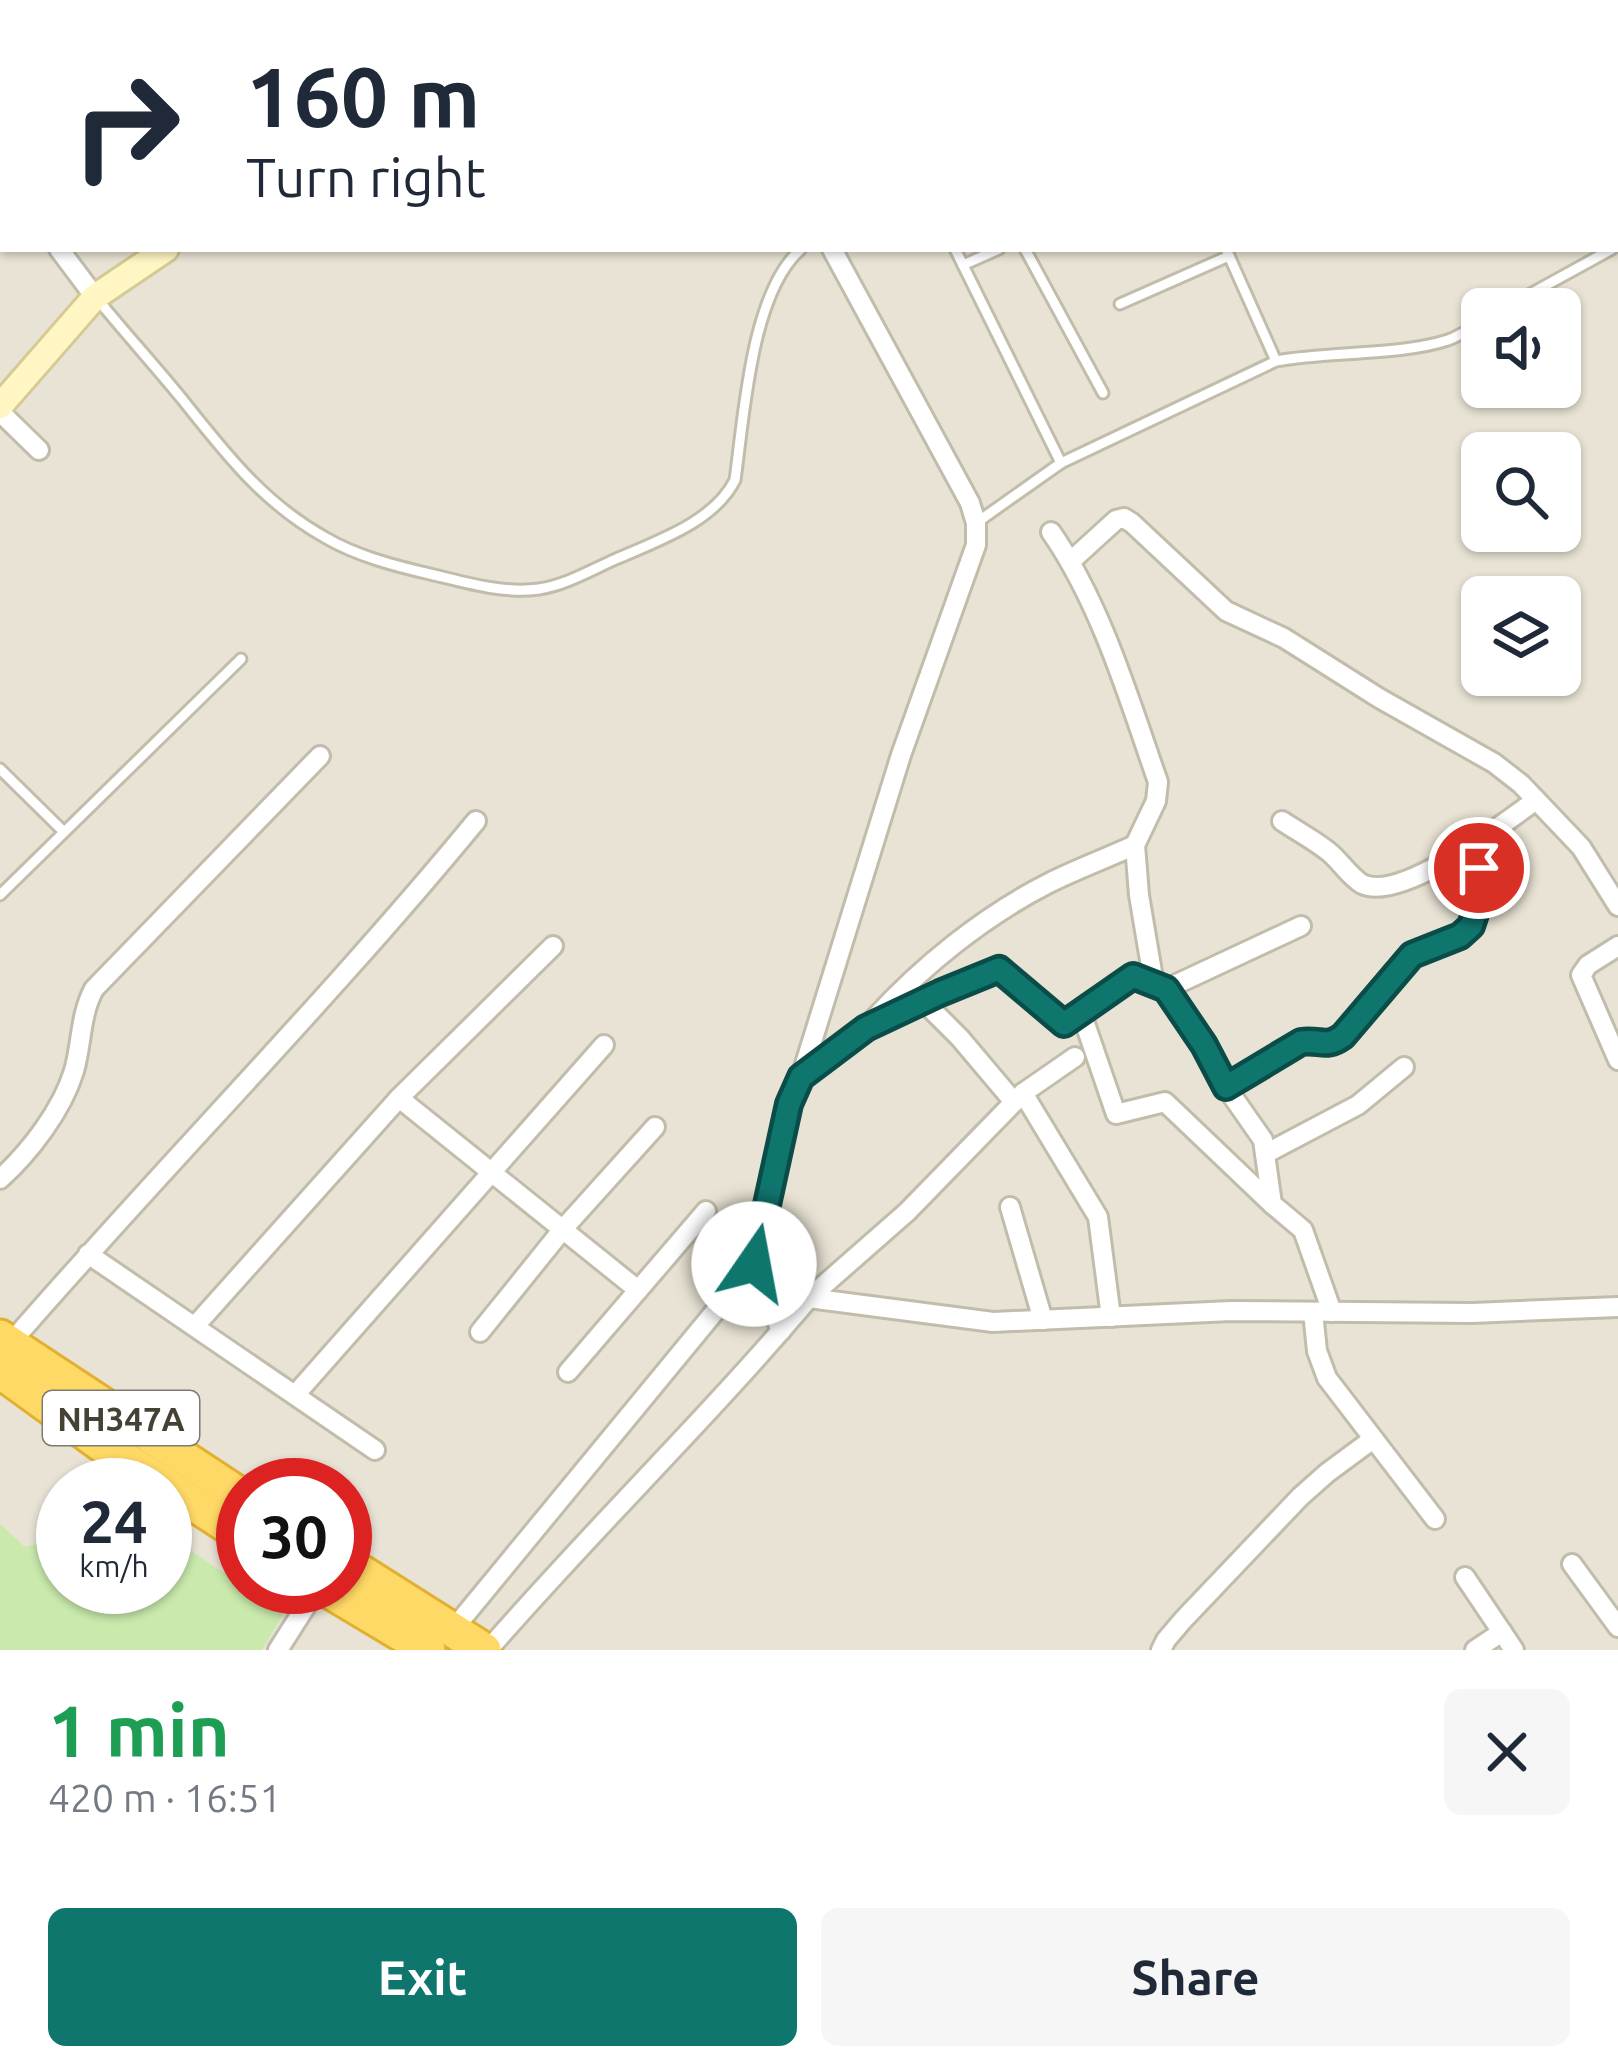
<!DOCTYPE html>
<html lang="en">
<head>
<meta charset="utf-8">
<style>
  body { margin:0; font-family:Ubuntu,sans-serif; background:#f6f6f7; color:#1f2937; height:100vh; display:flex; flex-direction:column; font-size:45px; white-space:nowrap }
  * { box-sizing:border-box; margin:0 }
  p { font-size:39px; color:#747a83 }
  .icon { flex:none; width:66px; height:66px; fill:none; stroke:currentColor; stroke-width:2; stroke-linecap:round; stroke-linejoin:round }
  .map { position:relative; height:1650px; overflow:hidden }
  .drawer { display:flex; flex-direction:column; background:#fff; flex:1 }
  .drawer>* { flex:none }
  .hud { position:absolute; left:0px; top:0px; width:1620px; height:252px; box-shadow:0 3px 9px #0004; background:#fff; color:#1f2937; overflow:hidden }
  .controls { position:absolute; left:1461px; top:288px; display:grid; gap:24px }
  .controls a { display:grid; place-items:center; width:120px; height:120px; border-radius:18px; background:#fff; box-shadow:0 3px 9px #0004; font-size:60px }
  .speed { position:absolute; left:36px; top:1458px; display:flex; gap:24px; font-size:60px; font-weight:700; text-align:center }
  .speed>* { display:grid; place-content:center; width:156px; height:156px; border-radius:50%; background:#fff; box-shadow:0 3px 9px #0004; line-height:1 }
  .speed small { font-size:30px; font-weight:400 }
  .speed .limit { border:18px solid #d22; background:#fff; color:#111 }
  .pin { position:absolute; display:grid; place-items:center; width:102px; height:102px; color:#fff; margin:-51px; border:6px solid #fff; border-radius:50%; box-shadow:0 3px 12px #0007 }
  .me { position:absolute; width:132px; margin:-66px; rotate:12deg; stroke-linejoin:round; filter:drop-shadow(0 0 9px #0008) }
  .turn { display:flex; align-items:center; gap:42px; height:252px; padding:0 48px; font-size:54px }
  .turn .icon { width:156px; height:156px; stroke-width:2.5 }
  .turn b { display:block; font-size:84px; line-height:102px }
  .round { display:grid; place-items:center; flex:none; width:126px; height:126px; border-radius:18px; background:#f6f6f7 }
  .overview { display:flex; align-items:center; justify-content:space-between; height:204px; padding:0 48px }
  h1 { font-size:72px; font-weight:700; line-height:90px; color:#1e9e55 }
  .action { display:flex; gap:24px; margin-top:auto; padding:24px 48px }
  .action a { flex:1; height:138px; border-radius:18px; background:#0f766e; color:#fff; font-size:48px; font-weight:700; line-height:138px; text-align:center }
  .action a+a { background:#f6f6f7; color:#1f2937 }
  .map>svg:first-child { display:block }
  .residential { fill:#e8e3d4; fill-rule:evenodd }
  .green { fill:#c9e9ad }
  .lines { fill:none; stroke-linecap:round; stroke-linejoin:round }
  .lane-casing { stroke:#c2bcab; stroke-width:15 }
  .street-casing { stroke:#c2bcab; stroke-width:24 }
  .secondary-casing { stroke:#d5c994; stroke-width:30 }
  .highway-casing { stroke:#e2b031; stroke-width:39 }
  .lane { stroke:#fff; stroke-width:9 }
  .street { stroke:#fff; stroke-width:18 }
  .secondary { stroke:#fff6c4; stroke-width:24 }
  .highway { stroke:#ffd965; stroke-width:33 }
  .route-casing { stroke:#0a4d48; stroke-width:30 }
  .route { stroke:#0f766e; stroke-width:21 }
  .labels { text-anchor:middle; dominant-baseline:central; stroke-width:9; stroke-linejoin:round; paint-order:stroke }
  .shield { fill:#fff; stroke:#7e7a72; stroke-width:3 }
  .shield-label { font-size:33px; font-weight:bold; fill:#464135 }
</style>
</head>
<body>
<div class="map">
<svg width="1618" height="1650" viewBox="0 0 1618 1650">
  <rect width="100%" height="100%" fill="#f3f0e6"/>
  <!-- residential -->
  <path class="residential" d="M0,0H1618V1650H0ZM3,3H1617V249H3ZM1482,309H1560V387H1482ZM1482,453H1560V531H1482ZM1482,597H1560V675H1482ZM63,1485H165V1587H63ZM243,1485H345V1587H243Z"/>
  <!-- green -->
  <polygon class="green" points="0,1524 25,1547 63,1538 63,1587 165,1587 165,1538 176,1541 284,1613 262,1650 0,1650"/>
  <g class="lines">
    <defs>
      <g id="lane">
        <polyline points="837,0 838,3"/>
        <polyline points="1106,3 1112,0"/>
        <polyline points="955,249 1061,463"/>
        <polyline points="1025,249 1103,393"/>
        <polyline points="1226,249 1276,361"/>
        <polyline points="963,265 999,249"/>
        <path d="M99,301C126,334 155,366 182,399C226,454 263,503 326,538C357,556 395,566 430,574C464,582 503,594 539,589C566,585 591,570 616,559C657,541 714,522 735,480C744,416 751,292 801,249"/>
        <polyline points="1120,304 1229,256"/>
        <polyline points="1503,309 1612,249"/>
        <path d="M976,523L1061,463L1276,361C1330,351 1398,356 1448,340C1460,336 1471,328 1482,321"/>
        <polyline points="0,769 64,832"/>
        <polyline points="0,895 241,659"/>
      </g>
      <g id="street">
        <polyline points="458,0 460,3"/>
        <polyline points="708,0 709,3"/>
        <polyline points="37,3 38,0"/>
        <polyline points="308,3 313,0"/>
        <polyline points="0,111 3,108"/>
        <polyline points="0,173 3,177"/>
        <polyline points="59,249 95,297"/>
        <polyline points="0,412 39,450"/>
        <path d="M1051,532C1101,604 1129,699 1158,782L1156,801L1135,845"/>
        <polyline points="1071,561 1116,520 1124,518 1132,523 1226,611 1284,638 1379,698 1494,763 1521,784 1581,847 1618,906"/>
        <path d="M1282,821C1297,831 1314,840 1329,852C1340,861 1350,877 1362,884C1401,903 1504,823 1536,800"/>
        <polyline points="1618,946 1588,965 1581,975 1618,1060"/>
        <polyline points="1166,989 1301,926"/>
        <polyline points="923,1001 960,1038 1014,1102"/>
        <polyline points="1081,1012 1116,1114 1165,1102 1272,1204"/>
        <path d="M873,1020C922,966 984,916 1049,883C1077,869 1107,858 1135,845L1139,895L1154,984"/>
        <polyline points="801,1077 901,755 976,545 976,523 970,503 832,249"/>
        <path d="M1226,1087L1301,1041C1321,1039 1325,1049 1343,1036L1412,955L1460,936L1471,926L1484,886L1479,868L1467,848"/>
        <polyline points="1023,1093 1075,1057"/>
        <polyline points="399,1098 638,1290"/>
        <polyline points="1265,1154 1358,1105 1404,1067"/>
        <path d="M0,1179C30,1152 62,1110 74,1071C82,1043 80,1015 94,989L320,756"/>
        <polyline points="1010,1207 1043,1320"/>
        <polyline points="88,1254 375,1450"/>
        <polyline points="809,1298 907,1212 1023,1093 1098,1217 1111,1317"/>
        <polyline points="1313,1312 1317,1351 1327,1378 1435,1519"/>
        <polyline points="195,1326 399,1098 553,946"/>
        <polyline points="781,1331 754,1264 789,1104 801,1077 866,1028 940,993 999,969 1064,1024 1133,976 1166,989 1204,1045 1226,1087 1263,1140 1272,1204 1303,1230 1332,1312"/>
        <polyline points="480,1332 563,1229 655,1127"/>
        <path d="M8,1346C161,1169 327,1002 476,821"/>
        <polyline points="568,1372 706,1211"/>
        <polyline points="295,1395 604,1045"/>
        <polyline points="1572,1564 1618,1627"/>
        <polyline points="1465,1577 1514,1650"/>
        <polyline points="451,1632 754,1264"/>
        <polyline points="278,1650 318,1587"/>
        <path d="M488,1650C592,1530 706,1420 809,1298L993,1322L1231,1311L1472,1313L1618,1307"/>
        <polyline points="1161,1650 1166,1640 1183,1620 1300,1497 1327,1473 1373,1439"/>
        <polyline points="1475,1650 1502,1632"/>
      </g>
      <g id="secondary">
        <polyline points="564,3 568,0"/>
        <polyline points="0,406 95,297 166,249"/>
      </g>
      <g id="highway">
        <polyline points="0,1337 243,1497"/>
        <polyline points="0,1371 98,1442 165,1485"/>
        <polyline points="165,1485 243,1536"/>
        <polyline points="345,1562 484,1650"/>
        <polyline points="323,1587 428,1650"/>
      </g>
    </defs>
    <!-- lane casing -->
    <use href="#lane" class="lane-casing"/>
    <!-- street casing -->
    <use href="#street" class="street-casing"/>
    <!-- secondary casing -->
    <use href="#secondary" class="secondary-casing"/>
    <!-- highway casing -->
    <use href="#highway" class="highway-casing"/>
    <!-- lane -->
    <use href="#lane" class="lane"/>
    <!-- street -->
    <use href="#street" class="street"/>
    <!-- secondary -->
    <use href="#secondary" class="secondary"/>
    <!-- highway -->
    <use href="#highway" class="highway"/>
  </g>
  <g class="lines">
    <defs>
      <path id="route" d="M754,1264L789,1104L801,1077L866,1028L940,993L999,969L1064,1024L1133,976L1166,989L1204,1045L1226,1087L1301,1042C1321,1039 1325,1049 1343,1036L1412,955L1460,936L1471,926L1484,886L1479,868"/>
    </defs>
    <!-- route casing -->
    <use href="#route" class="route-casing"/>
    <!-- route -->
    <use href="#route" class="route"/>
  </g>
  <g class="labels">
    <!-- shield labels -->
    <rect class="shield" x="43" y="1391" width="156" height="54" rx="9"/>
    <g class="shield-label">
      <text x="121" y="1418">NH347A</text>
    </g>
  </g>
</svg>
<div class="controls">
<a><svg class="icon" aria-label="sound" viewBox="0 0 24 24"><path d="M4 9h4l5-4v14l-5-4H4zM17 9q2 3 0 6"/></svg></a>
<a><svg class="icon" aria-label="search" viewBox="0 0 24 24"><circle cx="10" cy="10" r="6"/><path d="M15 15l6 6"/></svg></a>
<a><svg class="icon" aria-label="layers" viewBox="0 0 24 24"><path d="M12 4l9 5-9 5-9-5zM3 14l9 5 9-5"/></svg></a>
</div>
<div class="speed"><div>24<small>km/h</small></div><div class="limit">30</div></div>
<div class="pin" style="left:1479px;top:868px;background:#d93025"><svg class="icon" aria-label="arrive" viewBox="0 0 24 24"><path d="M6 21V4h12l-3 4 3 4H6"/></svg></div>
<svg class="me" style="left:754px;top:1264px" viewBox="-20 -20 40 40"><circle r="19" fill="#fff"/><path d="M0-13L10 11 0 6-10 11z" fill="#0f766e"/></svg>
<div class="hud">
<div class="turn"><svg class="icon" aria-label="right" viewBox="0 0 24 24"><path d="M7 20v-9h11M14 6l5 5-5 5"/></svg><div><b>160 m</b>Turn right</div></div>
</div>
</div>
<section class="drawer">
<div class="overview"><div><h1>1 min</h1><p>420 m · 16:51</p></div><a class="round"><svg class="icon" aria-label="close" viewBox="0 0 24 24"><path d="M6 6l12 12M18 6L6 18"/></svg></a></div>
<div class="action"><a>Exit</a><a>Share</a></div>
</section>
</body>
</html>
